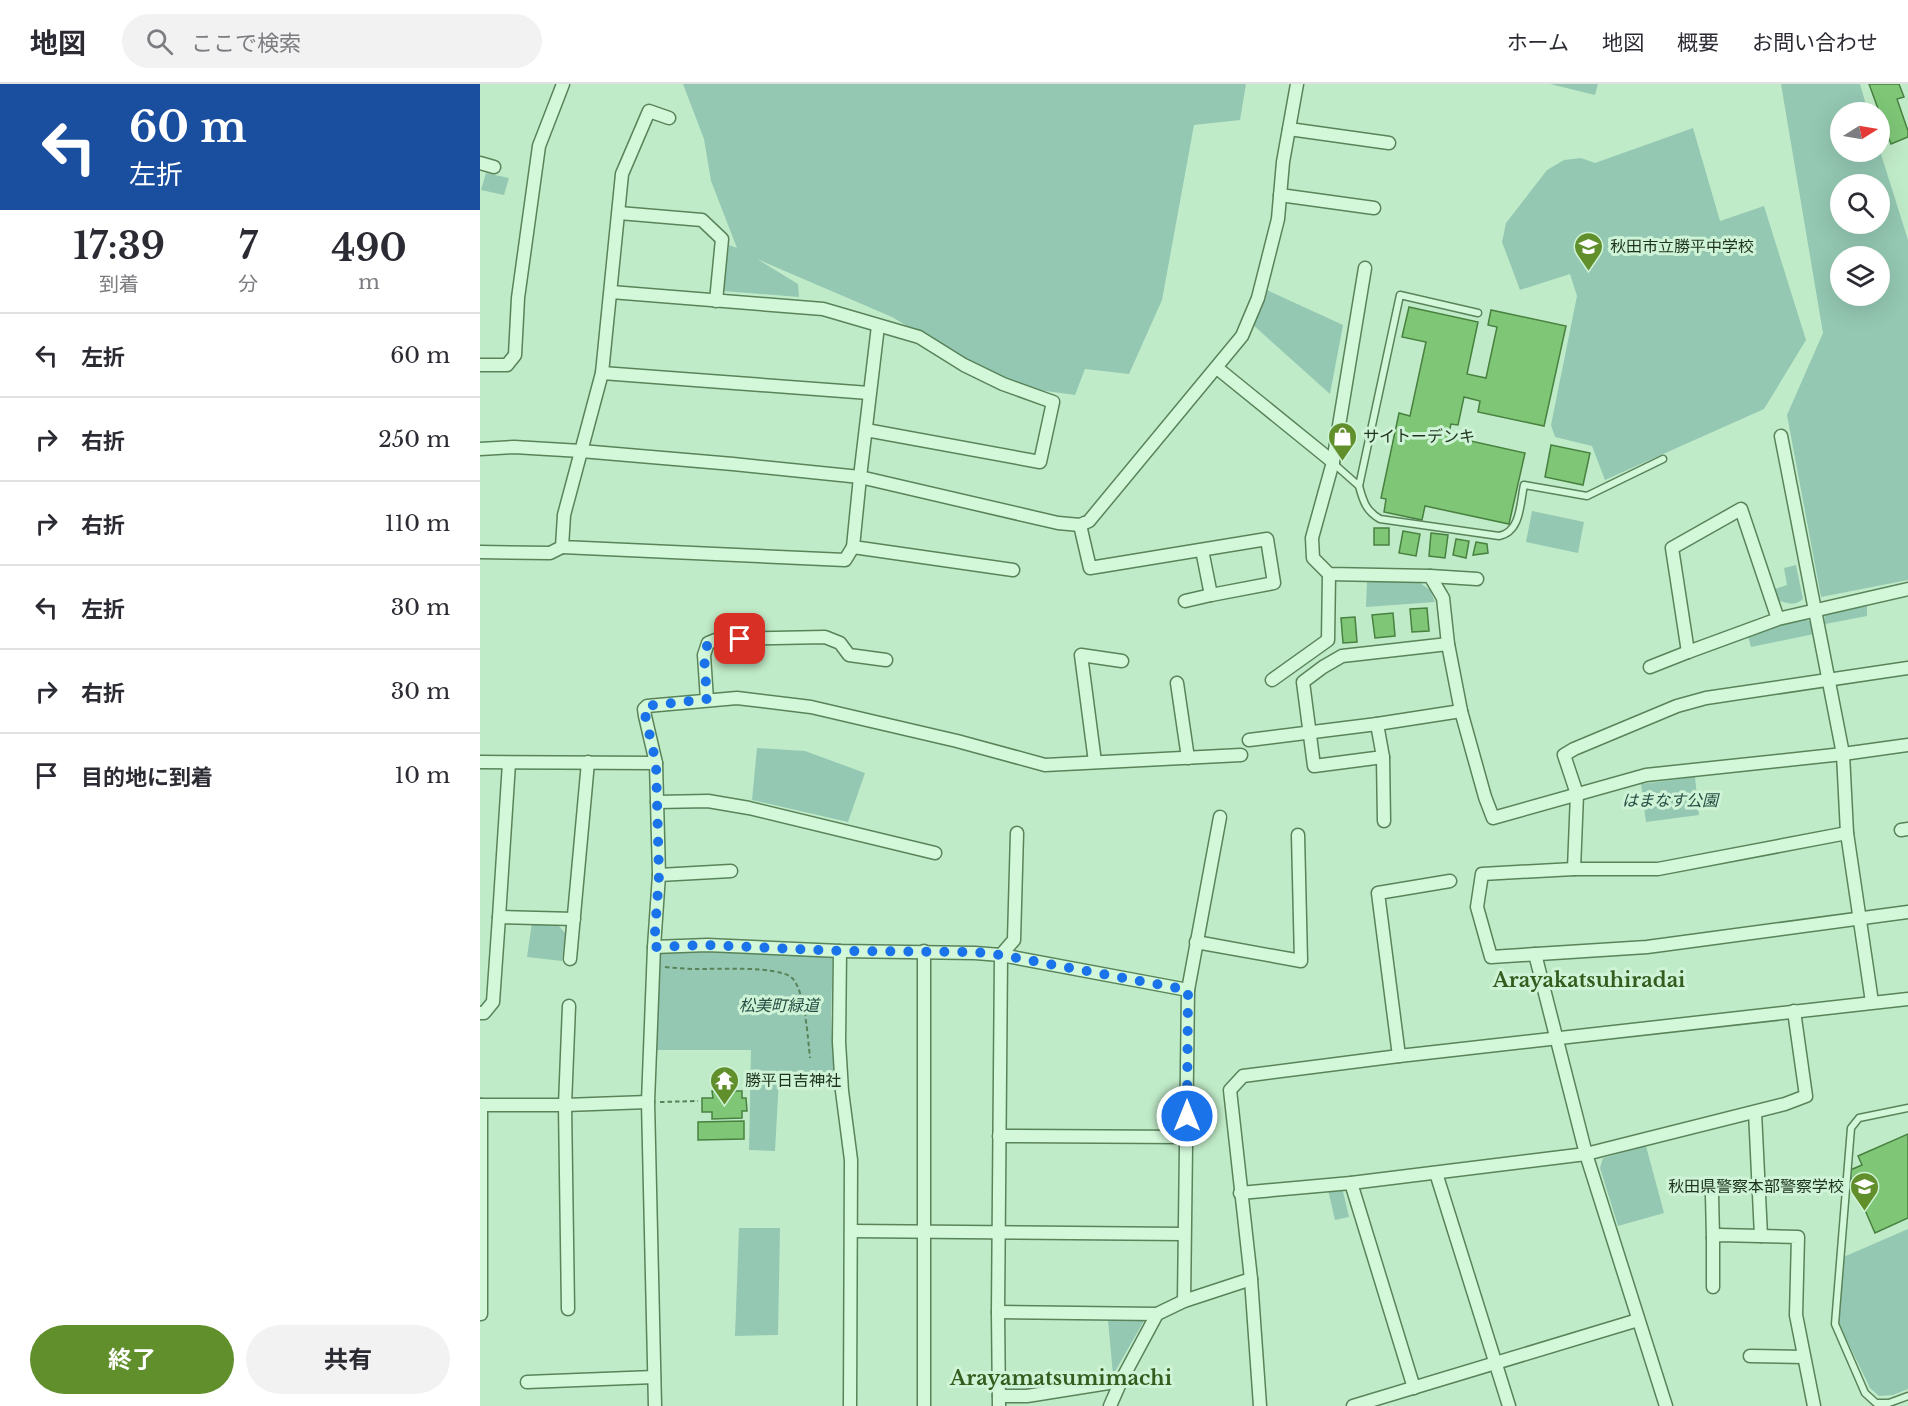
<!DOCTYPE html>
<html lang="ja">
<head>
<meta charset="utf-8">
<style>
  body { margin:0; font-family:"Libre Baskerville","Noto Sans JP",serif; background:#f2f2f3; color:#2b2b33; height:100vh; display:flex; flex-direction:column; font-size:22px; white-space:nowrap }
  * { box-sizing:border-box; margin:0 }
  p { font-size:20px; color:#7c7c81 }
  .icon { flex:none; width:33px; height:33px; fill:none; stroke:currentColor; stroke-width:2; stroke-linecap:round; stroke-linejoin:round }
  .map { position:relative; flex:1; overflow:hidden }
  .sheet { display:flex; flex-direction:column; background:#fff; width:480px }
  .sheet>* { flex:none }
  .banner { background:#1a4fa0; color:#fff; overflow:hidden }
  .needle { width:39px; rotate:79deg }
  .buttons { position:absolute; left:1350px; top:18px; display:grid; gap:12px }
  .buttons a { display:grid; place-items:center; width:60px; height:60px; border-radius:50%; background:#fff; box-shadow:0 6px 24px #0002; font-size:30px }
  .pin { position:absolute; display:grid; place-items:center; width:51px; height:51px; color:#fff; margin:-26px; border-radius:12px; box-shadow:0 3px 9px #0006 }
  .me { position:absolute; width:66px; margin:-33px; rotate:0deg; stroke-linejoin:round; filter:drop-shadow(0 0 4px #0008) }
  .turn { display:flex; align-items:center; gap:21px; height:126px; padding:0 30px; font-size:27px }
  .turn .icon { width:78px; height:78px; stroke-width:2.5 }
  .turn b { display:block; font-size:42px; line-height:51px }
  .eta { display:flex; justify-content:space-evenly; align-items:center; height:102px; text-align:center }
  .eta b { font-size:36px; font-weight:700; line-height:42px }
  .cta { display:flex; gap:12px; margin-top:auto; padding:12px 30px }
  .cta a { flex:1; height:69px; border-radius:36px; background:#608f2c; color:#fff; font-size:24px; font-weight:700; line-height:69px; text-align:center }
  .cta a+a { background:#f2f2f3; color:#2b2b33 }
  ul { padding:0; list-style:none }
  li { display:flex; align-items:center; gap:18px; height:84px; padding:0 30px; border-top:2px solid #e1e1e2 }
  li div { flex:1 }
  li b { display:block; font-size:22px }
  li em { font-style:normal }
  header { display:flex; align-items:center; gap:36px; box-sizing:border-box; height:84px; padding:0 30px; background:#fff; border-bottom:2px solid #e1e1e2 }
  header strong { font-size:28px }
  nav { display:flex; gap:33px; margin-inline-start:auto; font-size:21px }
  .search { width:420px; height:54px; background:#f2f2f3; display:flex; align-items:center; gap:15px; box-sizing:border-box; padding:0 21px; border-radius:33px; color:#7c7c81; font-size:22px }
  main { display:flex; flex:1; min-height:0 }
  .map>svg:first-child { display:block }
  .green { fill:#94c8b3; fill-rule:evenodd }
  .building { fill:#7fc777; stroke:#488140; stroke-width:1.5 }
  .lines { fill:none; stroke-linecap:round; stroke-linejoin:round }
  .lane-casing { stroke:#598359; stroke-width:9 }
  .street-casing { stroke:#598359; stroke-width:15 }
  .path { stroke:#598359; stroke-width:2; stroke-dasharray:4.5 3; stroke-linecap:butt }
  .lane { stroke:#d2f7d9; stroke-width:6 }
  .street { stroke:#d2f7d9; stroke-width:12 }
  .route { stroke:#1a73e8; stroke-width:10; stroke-dasharray:0 18 }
  .labels { text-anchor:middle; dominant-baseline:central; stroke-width:6; stroke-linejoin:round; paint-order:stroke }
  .poi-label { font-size:16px; fill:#1d331c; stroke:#cff3d6; text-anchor:start }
  .park-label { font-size:16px; font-style:italic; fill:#244e43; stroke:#cff3d6 }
  .quarter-label { font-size:20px; font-weight:bold; fill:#325d1e; stroke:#cff3d6 }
</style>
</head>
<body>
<header>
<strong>地図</strong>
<div class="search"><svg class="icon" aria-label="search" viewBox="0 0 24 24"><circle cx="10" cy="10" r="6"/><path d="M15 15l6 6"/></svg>ここで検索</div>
<nav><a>ホーム</a><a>地図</a><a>概要</a><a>お問い合わせ</a></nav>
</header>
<main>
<section class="sheet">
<div class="banner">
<div class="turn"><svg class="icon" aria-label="left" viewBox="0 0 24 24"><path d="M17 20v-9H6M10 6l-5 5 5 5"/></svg><div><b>60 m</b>左折</div></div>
</div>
<div class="eta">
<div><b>17:39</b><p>到着</p></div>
<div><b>7</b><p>分</p></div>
<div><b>490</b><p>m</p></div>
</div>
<ul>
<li><svg class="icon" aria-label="left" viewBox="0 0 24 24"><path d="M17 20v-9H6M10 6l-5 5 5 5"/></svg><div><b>左折</b></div><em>60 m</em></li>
<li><svg class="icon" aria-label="right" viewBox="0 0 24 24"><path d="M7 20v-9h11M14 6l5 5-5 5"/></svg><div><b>右折</b></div><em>250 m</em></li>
<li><svg class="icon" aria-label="right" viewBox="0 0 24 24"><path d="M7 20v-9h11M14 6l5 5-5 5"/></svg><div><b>右折</b></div><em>110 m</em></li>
<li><svg class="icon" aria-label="left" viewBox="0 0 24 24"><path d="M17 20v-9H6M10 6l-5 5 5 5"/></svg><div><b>左折</b></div><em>30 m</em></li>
<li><svg class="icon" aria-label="right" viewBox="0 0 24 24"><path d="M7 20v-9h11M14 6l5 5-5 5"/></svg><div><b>右折</b></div><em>30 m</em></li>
<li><svg class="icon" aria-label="arrive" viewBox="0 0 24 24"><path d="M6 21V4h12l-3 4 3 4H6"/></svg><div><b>目的地に到着</b></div><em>10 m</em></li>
</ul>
<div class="cta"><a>終了</a><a>共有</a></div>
</section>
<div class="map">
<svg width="1428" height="1322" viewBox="0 0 1428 1322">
  <rect width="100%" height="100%" fill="#c0ebc8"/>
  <!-- green -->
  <g class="green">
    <polygon points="203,0 766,0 760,36 714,41 682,216 649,290 605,285 595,311 551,305 493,282 412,233 277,175 318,200 319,213 243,207 249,161 257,164 231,97 224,55"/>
    <polygon points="1070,0 1118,0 1115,11"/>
    <path d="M1301,0H1380L1388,28H1360V68L1400,67L1428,156V496L1341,513L1307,331L1343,249ZM1360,100H1400V140H1360ZM1360,172H1400V212H1360Z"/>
    <polygon points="1213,44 1240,137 1284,122 1326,256 1284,325 1125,396 1112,362 1075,353 1071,341 1097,212 1090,190 1040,206 1022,158 1026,139 1067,86 1084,76 1101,74 1115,79"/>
    <polygon points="6,89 29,94 24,111 1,106"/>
    <polygon points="787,206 863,241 850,310 772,240"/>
    <polygon points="1052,427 1104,438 1098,469 1046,458"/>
    <path d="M1316,481L1323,515C1315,522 1308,520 1298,516L1295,505L1307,501L1304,484Z"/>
    <polygon points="933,494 950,506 955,518 886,523 887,496"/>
    <polygon points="1387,518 1387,532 1345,540 1344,530"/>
    <polygon points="1320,534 1333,538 1334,550 1271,563 1268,552"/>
    <polygon points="277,664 325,667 385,689 368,738 272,716"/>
    <polygon points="1215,693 1219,731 1166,738 1161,700"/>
    <polygon points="52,838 78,841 85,849 82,877 47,873"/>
    <polygon points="229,866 353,872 351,930 354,997 299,994 295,1067 269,1066 271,966 173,966 177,868"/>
    <polygon points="1166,1062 1184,1129 1138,1142 1120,1084 1123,1074"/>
    <polygon points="862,1103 869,1133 855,1136 848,1106"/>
    <polygon points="259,1144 300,1144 298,1251 255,1252"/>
    <polygon points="1428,1145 1428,1305 1413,1311 1399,1312 1390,1304 1358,1238 1361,1174"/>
    <polygon points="665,1235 633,1291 628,1236"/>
  </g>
  <!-- building -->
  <g class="building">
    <polygon points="1389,0 1419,0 1424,13 1417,15 1428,47 1428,53 1411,60"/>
    <polygon points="929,223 998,238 987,290 1006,294 1017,243 1008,241 1011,226 1086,242 1064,342 998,328 1000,317 984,313 978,341 971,340 968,352 1045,369 1029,440 945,422 942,436 904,428 906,415 901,414 919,329 930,332 946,258 922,253"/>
    <polygon points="1071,361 1110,369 1103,401 1065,393"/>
    <rect x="894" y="444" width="15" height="17"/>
    <polygon points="923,447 940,450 936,472 919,469"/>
    <polygon points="951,449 968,451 965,474 949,472"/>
    <polygon points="976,455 989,457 986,474 973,471"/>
    <polygon points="996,458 1007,460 1008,469 993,471"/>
    <polygon points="947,524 949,547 932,548 930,525"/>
    <polygon points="913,529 915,552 895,554 892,531"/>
    <polygon points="875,533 877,558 863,559 861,534"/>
    <polygon points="232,1007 262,1007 262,1014 266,1014 267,1027 262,1027 262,1034 232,1035 232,1028 222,1028 222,1014 233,1014"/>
    <polygon points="264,1037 264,1055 218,1056 218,1038"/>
    <polygon points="1428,1050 1428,1134 1395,1149 1368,1087 1382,1081 1378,1072"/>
  </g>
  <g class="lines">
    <defs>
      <g id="lane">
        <polyline points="853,379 879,402 920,211 998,229"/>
        <path d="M879,402C883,417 886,427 900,435L1019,452C1041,448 1040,419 1044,401L1107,412L1183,375"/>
        <polyline points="1428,1024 1379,1034 1371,1044 1355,1240 1385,1309 1396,1319 1409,1319 1428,1312"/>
      </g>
      <g id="street">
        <polyline points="189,34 169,27 142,90 122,289 84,431 82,463 365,476 373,463"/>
        <polyline points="809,45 909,59"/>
        <polyline points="0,79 14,83"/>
        <polyline points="800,111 894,124"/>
        <polyline points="139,129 222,136 242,155 236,217"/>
        <polyline points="131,208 343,225 439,253 484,281 523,300 573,318 560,378 386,346"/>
        <polyline points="398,242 380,393 373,463 533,486"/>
        <polyline points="0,281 27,281 35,271 38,214 59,62 83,0"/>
        <polyline points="737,284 853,378 832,454 833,474 849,490 950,492 963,514 968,560 981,627 1005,713 1013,734 1166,691 1363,670 1428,661"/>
        <polyline points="122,289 389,309"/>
        <polyline points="1301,352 1363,670 1367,749 1392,918"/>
        <polyline points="0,365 34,363 101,367 253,380 380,393 578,439 600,441 609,437 762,252 778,214 798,135 803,78 817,0"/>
        <polyline points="853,378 885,184"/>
        <polyline points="600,441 610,484 787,455 794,499 731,511 722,466"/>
        <polyline points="0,468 70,469 82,463"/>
        <polyline points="950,492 997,495"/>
        <polyline points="705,517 731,511"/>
        <polyline points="1298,535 1261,425 1192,464 1208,568 1298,535 1428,505"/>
        <polyline points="968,560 862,572 843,583 823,598 834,682 903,673 897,640 981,627"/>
        <polyline points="1170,583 1208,568"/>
        <polyline points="792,596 848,556 849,490"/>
        <polyline points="697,599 708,674"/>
        <polyline points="227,616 224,571 228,559 238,555 345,553 360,559 369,571 406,576"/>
        <polyline points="769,656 897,640"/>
        <polyline points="903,673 904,737"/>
        <polyline points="0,678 176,679 179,791 174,863 168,1018 175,1322"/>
        <polyline points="615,678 601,571 642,577"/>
        <polyline points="176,679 165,632 164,625 167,622 257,614 331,623 477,657 565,681 761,671"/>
        <polyline points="177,718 228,717 269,724 455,769"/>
        <polyline points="1421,746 1428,745"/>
        <polyline points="1367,749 1178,785 1094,785 1097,710 1084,671 1094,665 1197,622 1226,614 1428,584"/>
        <polyline points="1094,785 1002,790 997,823 1011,873 1167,863 1428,828"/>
        <polyline points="179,791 251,787"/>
        <polyline points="19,833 29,679"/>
        <polyline points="716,858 821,877 818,751"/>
        <polyline points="174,863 227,861 360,867 495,869 521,871 708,906 704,1217"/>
        <polyline points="360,867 359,958 362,1007 371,1076 370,1322"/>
        <polyline points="1055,870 1106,1070 1186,1322"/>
        <polyline points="90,875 108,678"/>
        <polyline points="708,906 740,733"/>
        <polyline points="0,929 4,929 13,918 19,833 94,835"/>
        <polyline points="919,972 898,809 970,797"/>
        <polyline points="0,1021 85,1021 168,1018"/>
        <polyline points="1,1021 1,1230"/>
        <polyline points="1275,1028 1281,1152"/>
        <polyline points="519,1052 707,1053"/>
        <polyline points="956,1089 1029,1322"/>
        <polyline points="871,1099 934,1304"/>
        <polyline points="760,1109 871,1099 1106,1070 1305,1020 1326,1012 1314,927"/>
        <polyline points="1232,1111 1233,1154"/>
        <polyline points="372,1147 704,1150"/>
        <polyline points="1233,1203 1233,1154 1239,1151 1318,1153 1316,1231 1334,1322"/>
        <polyline points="88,1225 85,1021 89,922"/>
        <polyline points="518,1228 677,1230"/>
        <polyline points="1270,1272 1324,1273"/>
        <polyline points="47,1298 174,1293"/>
        <polyline points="519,1312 547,1312 641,1297"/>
        <polyline points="444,1322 444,867"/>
        <polyline points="519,1322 518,1228 521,871 534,856 537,749"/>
        <polyline points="630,1322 641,1297 677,1230 704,1217 771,1195"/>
        <polyline points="780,1322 771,1195 750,1006 763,992 919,972 1428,915"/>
        <polyline points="873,1322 1158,1236"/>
      </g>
    </defs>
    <!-- lane casing -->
    <use href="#lane" class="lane-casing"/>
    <!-- street casing -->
    <use href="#street" class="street-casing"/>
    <!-- path -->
    <g class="path">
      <path d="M185,883C196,884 207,885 218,885C237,885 296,882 311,893C325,904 328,956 330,974"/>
      <polyline points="180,1018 218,1017"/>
    </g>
    <!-- lane -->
    <use href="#lane" class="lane"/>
    <!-- street -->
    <use href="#street" class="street"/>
  </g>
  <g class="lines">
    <!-- route -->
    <polyline class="route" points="260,555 238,555 228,559 224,571 227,615 167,622 164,626 176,679 179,791 174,863 227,861 360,867 495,868 521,871 708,906 707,1032"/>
  </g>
  <!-- icons -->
  <defs>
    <symbol id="school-pin" viewBox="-11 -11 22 30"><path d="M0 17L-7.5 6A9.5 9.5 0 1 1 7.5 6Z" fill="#608f2c" stroke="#cff3d6"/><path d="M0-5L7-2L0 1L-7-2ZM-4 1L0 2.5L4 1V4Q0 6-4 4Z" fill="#fff"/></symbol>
    <symbol id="shop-pin" viewBox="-11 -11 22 30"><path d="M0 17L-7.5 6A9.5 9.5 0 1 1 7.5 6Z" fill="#608f2c" stroke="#cff3d6"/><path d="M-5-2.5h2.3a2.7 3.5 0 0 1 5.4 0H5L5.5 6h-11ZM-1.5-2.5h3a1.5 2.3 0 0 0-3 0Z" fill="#fff"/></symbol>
    <symbol id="temple-pin" viewBox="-11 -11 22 30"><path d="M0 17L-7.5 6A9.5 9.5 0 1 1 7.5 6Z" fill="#608f2c" stroke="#cff3d6"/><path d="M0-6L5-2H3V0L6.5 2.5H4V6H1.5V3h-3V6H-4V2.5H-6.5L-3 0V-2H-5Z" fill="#fff"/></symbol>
  </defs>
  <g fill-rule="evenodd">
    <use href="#school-pin" x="1092" y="146" width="33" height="45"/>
    <use href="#shop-pin" x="846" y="336" width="33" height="45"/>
    <use href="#temple-pin" x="228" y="980" width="33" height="45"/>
    <use href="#school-pin" x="1368" y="1086" width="33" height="45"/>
  </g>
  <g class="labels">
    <!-- poi labels -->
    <g class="poi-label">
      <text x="1130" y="162">秋田市立勝平中学校</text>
      <text x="883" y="352">サイトーデンキ</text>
      <text x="265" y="996">勝平日吉神社</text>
      <text x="1364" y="1102" text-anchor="end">秋田県警察本部警察学校</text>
    </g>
    <!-- park labels -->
    <g class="park-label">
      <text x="1190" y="716">はまなす公園</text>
      <text x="299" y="921">松美町緑道</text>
    </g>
    <!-- quarter labels -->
    <g class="quarter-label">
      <text x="1109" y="896">Arayakatsuhiradai</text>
      <text x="581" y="1294">Arayamatsumimachi</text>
    </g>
  </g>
</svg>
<div class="buttons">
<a><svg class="needle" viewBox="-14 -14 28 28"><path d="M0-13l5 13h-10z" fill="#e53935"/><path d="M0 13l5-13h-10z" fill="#7c7c81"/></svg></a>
<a><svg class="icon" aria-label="search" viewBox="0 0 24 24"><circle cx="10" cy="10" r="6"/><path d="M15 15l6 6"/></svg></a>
<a><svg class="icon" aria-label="layers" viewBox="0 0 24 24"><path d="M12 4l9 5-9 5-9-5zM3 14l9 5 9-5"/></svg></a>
</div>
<div class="pin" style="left:260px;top:555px;background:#d93025"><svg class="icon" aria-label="arrive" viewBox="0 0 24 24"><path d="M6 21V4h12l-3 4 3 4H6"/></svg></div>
<svg class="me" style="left:707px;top:1032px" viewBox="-20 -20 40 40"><circle r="17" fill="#1a73e8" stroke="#fff" stroke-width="3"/><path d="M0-11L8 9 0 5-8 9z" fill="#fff"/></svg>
</div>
</main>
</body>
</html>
